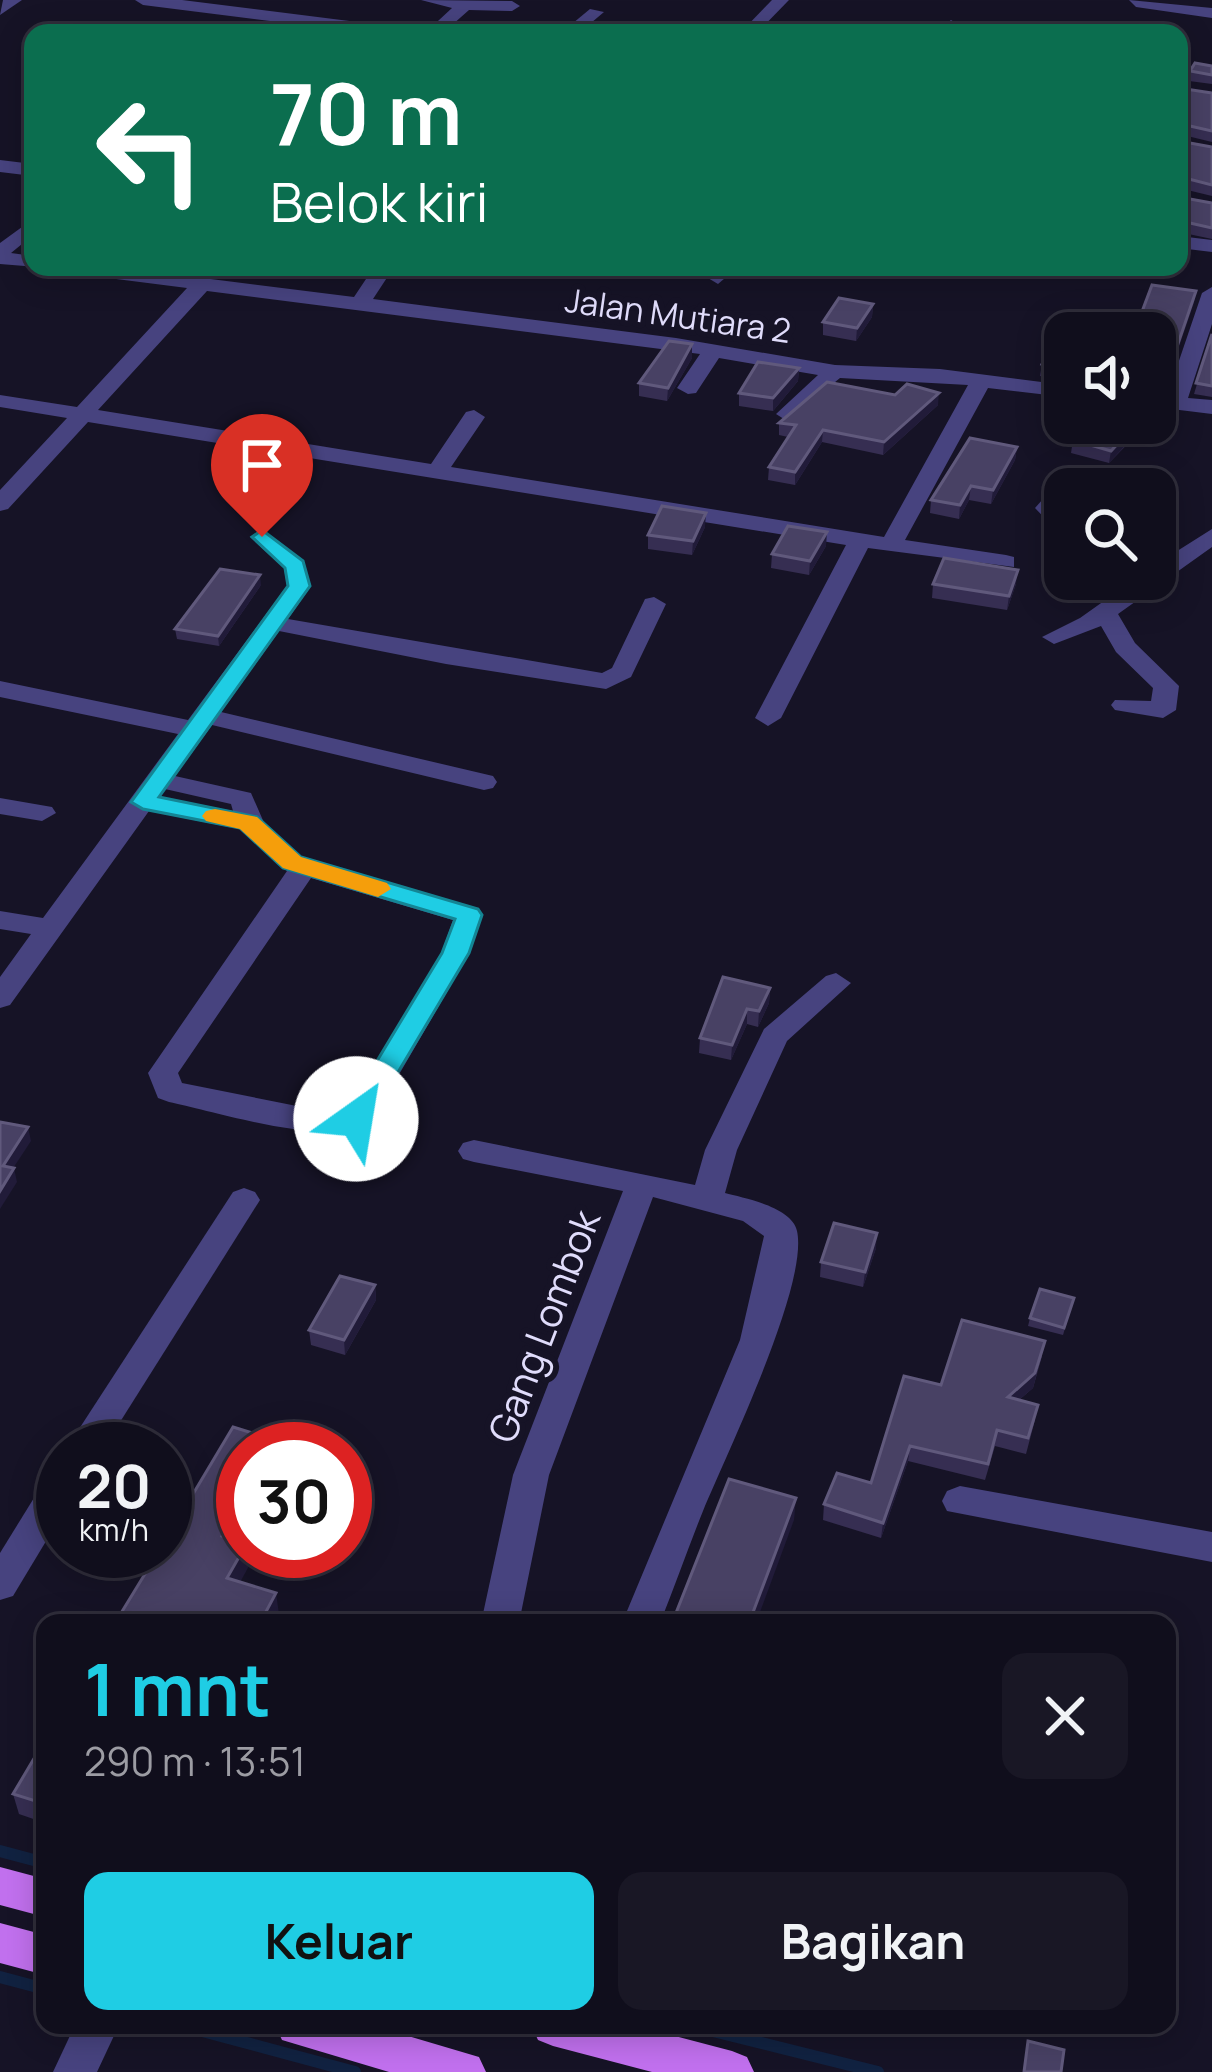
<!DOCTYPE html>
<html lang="id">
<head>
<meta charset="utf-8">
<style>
  body { margin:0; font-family:Manrope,sans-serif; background:#191725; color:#f1f3f6; height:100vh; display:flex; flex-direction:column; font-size:45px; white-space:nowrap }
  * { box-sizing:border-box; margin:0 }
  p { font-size:39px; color:#9c9ca3 }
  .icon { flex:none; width:66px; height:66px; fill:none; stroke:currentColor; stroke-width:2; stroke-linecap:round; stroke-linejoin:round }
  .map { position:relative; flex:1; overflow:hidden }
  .panel { position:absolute; left:36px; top:1614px; width:1140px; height:420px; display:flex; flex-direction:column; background:#100e1c; border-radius:24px; box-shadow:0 6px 30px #0003,0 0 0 3px #302e3b }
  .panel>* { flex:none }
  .top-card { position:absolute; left:24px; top:24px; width:1164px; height:252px; border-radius:24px; box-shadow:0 6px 30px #0003,0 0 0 3px #302e3b; background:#0b6e4f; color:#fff; overflow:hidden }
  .tools { position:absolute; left:1044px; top:312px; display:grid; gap:24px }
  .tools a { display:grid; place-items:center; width:132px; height:132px; border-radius:24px; background:#100e1c; box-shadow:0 6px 30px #0003,0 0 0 3px #302e3b; font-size:60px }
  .speed { position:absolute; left:36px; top:1422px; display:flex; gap:24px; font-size:60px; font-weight:700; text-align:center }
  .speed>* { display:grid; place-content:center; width:156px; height:156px; border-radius:50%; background:#100e1c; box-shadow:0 6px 30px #0003,0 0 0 3px #302e3b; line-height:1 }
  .speed small { font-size:30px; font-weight:400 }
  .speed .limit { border:18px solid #d22; background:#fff; color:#111 }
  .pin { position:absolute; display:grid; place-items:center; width:102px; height:102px; color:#fff; margin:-123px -51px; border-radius:50% 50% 50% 0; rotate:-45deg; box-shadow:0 0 12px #0007 }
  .pin .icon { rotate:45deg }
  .me { position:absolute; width:132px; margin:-66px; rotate:32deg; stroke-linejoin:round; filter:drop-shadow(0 0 9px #0008) }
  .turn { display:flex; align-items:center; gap:42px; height:252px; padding:0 48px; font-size:54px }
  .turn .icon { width:156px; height:156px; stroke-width:2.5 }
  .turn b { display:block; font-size:84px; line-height:102px }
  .round { display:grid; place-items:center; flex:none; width:126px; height:126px; border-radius:24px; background:#191725 }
  .headline { display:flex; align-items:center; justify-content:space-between; height:204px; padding:0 48px }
  h1 { font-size:72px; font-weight:700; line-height:90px; color:#1fcde4 }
  .button { display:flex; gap:24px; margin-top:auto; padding:24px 48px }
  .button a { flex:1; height:138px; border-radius:24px; background:#1fcde4; color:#111; font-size:48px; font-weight:700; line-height:138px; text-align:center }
  .button a+a { background:#191725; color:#f1f3f6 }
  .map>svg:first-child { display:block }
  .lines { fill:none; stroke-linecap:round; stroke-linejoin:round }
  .stream { stroke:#112241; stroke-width:12 }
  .minor { fill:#47437f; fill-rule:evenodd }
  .major { fill:#c170ee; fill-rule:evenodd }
  .wall { fill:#362e52 }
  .shaded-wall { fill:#211b39 }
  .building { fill:#484164; stroke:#60597c; stroke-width:3 }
  .route { fill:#1fcde4; stroke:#148594; stroke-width:3 }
  .slow { fill:#f59e0b }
  .labels { text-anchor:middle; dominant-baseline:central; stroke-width:12; stroke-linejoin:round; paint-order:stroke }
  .far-street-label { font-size:33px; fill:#e0dcfb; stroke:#161326 }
  .street-label { font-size:39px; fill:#e0dcfb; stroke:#161326 }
</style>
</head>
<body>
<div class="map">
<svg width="1212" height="2072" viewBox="0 0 1212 2072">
  <rect width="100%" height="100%" fill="#161326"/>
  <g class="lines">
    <!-- stream -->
    <g class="stream">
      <polyline points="0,1851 45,1863"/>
      <polyline points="0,1977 45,1989"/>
      <polyline points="180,2025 355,2072"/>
      <polyline points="689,2025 878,2072"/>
    </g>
    <!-- minor -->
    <g class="minor">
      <polygon points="3,0 22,0 0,15"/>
      <polygon points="135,0 182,0 405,28 413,33 365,33 143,5"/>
      <polygon points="421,0 512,1 520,6 512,11 469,10 443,33 425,33 452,8"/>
      <polygon points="772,0 789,0 757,33 740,33"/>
      <polygon points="1129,0 1212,8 1212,18 1136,7"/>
      <polygon points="590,9 604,12 579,33 561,33"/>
      <polygon points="951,20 959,25 952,33 934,33"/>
      <polygon points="0,160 33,164 33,176 0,172"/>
      <polygon points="33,219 33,235 11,253 33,256 37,267 0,264 0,243"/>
      <polygon points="1179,236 1212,240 1212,252 1179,248"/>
      <path d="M59,267H116L354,297L374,267H394L373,299L676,338L835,365L940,369L1065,385V397L988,388L905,540L1006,555L1014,557V567L868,548L781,718L768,726L755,718L846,545L88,422L8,509L0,511V490L67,418L0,407V395L77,407L187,288L69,273ZM207,291L700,354L677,388L688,394L696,393L719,358L818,375L776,414L787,421L840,378L968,385L884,537L451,467L485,417L474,410L466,412L431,464L98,410Z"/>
      <polygon points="717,267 738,267 718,284 708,278"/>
      <polygon points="1212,287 1212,324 1188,398 1212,400 1212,414 1155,407 1155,395 1167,396 1202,293"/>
      <polygon points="1075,470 1086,477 1077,489 1065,489 1060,508 1065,513 1065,533 1057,531 1035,508 1067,472"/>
      <polygon points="1212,529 1212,547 1118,614 1135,643 1179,686 1176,710 1163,718 1115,710 1111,705 1115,700 1151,701 1153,688 1116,652 1101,626 1054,644 1042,637 1080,618 1135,579 1155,579 1155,565"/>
      <path d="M262,530L303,561L311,586L288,619L602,673L612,668L645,599L654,597L666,604L631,677L606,689L446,664L279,631L221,712L493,776L497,782L493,788L484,790L212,725L175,776L251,793L265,825L302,857L479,909L483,915L469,954L372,1121C339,1151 214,1111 169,1102L158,1098L148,1073L287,871L239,829L149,811L10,1005L0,1008V977L31,934L0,929V911L43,918L178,734L0,697V681L188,720L287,586L284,568L250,537ZM165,789L231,804L233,811L160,797ZM311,878L453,920L441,954L350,1105L344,1111H322L182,1083L178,1073Z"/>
      <polygon points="0,798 52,807 56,813 42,821 0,814"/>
      <path d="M836,973L851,983L787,1041L737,1150L725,1193C744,1198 792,1207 797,1231C809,1285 726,1455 703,1511C688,1548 675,1586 660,1623H622L740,1340L764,1236L743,1221L653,1197L549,1475L519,1623H481L513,1475L623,1191L474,1162L463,1159L458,1151L463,1143L474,1140L695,1185L705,1150L764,1029L826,976Z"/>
      <polygon points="244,1188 255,1192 260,1200 103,1449 66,1449 233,1192"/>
      <polygon points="63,1468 63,1513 13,1596 0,1600 0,1553 50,1472"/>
      <polygon points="960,1486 1212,1532 1212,1562 947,1511 942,1501 947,1491"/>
      <polygon points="75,2025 119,2025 97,2072 53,2072"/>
    </g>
    <!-- major -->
    <g class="major">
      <polygon points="0,1867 45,1879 45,1917 0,1905"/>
      <polygon points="0,1923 45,1935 45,1975 0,1963"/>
      <polygon points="275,2025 371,2025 479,2057 486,2072 389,2072 282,2040"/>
      <polygon points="531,2025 633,2025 732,2051 747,2057 754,2072 652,2072 553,2046 538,2040"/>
    </g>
  </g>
  <!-- wall -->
  <g class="wall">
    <polygon points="1212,66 1212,84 1189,81 1190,71"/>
    <polygon points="1179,88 1212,93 1212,142 1179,134"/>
    <polygon points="1179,141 1212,147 1212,196 1179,188"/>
    <polygon points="1179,197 1212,203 1212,239 1179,232"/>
    <polygon points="1133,267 1168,267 1166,272"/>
    <polygon points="873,304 872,317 856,341 823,335 823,322"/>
    <polygon points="1065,333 1065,380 1040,376 1042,364"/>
    <polygon points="1212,334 1212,397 1194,394"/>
    <polygon points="692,344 692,358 667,401 639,396 639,383"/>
    <polygon points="799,368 798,381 773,411 739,406 739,393"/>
    <polygon points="1155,398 1165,413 1155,427 1146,425 1109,463 1071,453 1073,440 1088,423 1155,423"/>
    <polygon points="938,405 883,455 822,442 795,485 768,480 769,467 788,437 779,435 779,423"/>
    <polygon points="1017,447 1015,460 991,504 969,500 959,519 930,513 931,500"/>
    <polygon points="1098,478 1154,489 1096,489"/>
    <polygon points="705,527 692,555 648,549 648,535"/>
    <polygon points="826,546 809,575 771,568 772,554"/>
    <polygon points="933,584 1016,584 1007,610 932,598"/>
    <polygon points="261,585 219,646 177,639 175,629"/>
    <polygon points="770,988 769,1003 758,1027 747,1024 731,1060 699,1053 700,1038"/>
    <polygon points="876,1248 863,1287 820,1277 821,1262"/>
    <polygon points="375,1285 376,1300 345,1355 311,1345 309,1330"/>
    <polygon points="1074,1298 1063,1335 1028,1326 1030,1318"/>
    <polygon points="1042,1356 1033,1388 1019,1400 1035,1420 1026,1454 995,1446 985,1480 908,1461 881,1538 823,1520 824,1504 871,1483 941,1385"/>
    <polygon points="45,1740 45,1823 19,1814 13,1794"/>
  </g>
  <!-- shaded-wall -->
  <g class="shaded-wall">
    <polygon points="1196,291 1194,303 1164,391 1155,394 1155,382"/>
    <polygon points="873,304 872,317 856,341 857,328"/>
    <polygon points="692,344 692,358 667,401 668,388"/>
    <polygon points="799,368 798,381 773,411 773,398"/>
    <polygon points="939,393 938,405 883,455 884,442"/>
    <polygon points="1167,400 1165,413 1155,427 1157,414"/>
    <polygon points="1137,423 1146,423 1109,463 1111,451"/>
    <polygon points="823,430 822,442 795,485 795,472"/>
    <polygon points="1017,447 1015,460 991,504 993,490"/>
    <polygon points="971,486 969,500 959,519 960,505"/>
    <polygon points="1167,499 1165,513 1155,516 1155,502"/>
    <polygon points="706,513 705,527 692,555 693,541"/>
    <polygon points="827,532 826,546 809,575 810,561"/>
    <polygon points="1018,570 1016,584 1007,610 1009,596"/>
    <polygon points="260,575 261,585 219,646 218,636"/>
    <polygon points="770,988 769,1003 758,1027 759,1011"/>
    <polygon points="747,1009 747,1024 731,1060 732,1045"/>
    <polygon points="28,1127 31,1141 6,1179 3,1166"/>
    <polygon points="14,1168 17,1182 0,1209 0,1191"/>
    <polygon points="877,1233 876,1248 863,1287 865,1272"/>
    <polygon points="375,1285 376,1300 345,1355 344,1340"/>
    <polygon points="1045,1341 1033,1388 1005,1412 1008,1397"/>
    <polygon points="910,1446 908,1461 881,1538 883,1523"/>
    <polygon points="796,1498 794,1520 756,1623 749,1623"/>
    <polygon points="243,1500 243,1526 225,1557 222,1536"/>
    <polygon points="243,1551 248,1551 250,1564 231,1599 227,1578"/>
    <polygon points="276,1593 279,1614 274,1623 260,1623"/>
  </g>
  <!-- building -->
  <g class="building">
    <polygon points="1195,63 1212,66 1212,75 1190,71"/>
    <polygon points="1179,88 1212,93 1212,131 1181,124 1179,126"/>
    <polygon points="1179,141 1212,147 1212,185 1181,177 1179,179"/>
    <polygon points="1179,197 1212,203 1212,228 1181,221 1179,223"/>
    <polygon points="1152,285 1196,291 1166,379 1155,382 1155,333 1134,333"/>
    <polygon points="839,298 873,304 857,328 823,322"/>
    <polygon points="1060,325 1105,333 1065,333 1065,368 1042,364"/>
    <polygon points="1212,334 1212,386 1196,383"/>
    <polygon points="669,341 692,344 668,388 639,383"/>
    <polygon points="758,362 799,368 773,398 739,393"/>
    <polygon points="827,382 895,395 907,384 939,393 884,442 823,430 795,472 769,467 796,425 779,423"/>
    <polygon points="1155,398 1167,400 1157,414 1155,414"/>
    <polygon points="1088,423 1137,423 1111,451 1073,440"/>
    <polygon points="970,438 1017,447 993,490 971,486 960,505 931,500"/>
    <polygon points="1128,469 1154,489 1113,489 1098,478"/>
    <polygon points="1155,490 1167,499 1155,502"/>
    <polygon points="662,506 706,513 693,541 648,535"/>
    <polygon points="788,526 827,532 810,561 772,554"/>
    <polygon points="944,558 1018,570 1009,596 933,584"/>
    <polygon points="220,569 260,575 218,636 175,629"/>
    <polygon points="723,977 770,988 759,1011 747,1009 732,1045 700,1038"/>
    <polygon points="0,1122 28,1127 3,1166 14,1168 0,1191"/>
    <polygon points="834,1223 877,1233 865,1272 821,1262"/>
    <polygon points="340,1276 375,1285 344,1340 309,1330"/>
    <polygon points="1040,1289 1074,1298 1064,1328 1030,1318"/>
    <polygon points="962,1320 1045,1341 1035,1373 1008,1397 1038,1405 1028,1438 997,1430 988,1464 910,1446 883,1523 824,1504 837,1473 871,1483 904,1376 941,1385"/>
    <polygon points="233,1427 278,1441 273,1449 243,1449 243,1500 222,1536 243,1542 243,1550 227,1578 276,1593 260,1623 115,1623 159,1551 165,1551 165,1541"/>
    <polygon points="729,1479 796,1498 749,1623 672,1623"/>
    <polygon points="45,1740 45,1804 13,1794"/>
    <polygon points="1028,2041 1064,2050 1061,2072 1024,2072"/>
  </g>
  <!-- route -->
  <polygon class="route" points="262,530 303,561 310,586 159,797 257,817 301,857 478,909 482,915 469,953 366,1126 356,1129 342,1119 442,953 455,919 283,868 240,828 143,809 131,802 288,586 285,568 252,537"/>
  <!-- slow -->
  <polygon class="slow" points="215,809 257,817 301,857 387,883 391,889 378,897 283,868 240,829 206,821 202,816 206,811"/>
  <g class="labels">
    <!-- far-street labels -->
    <g class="far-street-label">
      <text transform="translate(678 315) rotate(8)">Jalan Mutiara 2</text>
    </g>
    <!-- street labels -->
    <g class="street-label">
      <text transform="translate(543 1326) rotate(-69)">Gang Lombok</text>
    </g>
  </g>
</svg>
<div class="tools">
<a><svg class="icon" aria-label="sound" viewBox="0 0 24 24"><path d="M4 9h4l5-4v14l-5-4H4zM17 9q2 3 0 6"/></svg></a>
<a><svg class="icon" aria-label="search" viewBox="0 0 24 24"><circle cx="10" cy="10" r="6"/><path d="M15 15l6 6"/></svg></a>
</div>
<div class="speed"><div>20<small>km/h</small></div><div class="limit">30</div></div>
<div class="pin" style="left:262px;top:537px;background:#d93025"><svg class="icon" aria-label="arrive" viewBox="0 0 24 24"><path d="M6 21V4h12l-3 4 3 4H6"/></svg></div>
<svg class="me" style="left:356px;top:1119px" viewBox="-20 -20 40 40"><circle r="19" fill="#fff"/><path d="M0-13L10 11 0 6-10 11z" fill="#1fcde4"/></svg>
<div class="top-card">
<div class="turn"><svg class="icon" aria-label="left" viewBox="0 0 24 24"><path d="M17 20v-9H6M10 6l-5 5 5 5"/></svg><div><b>70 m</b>Belok kiri</div></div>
</div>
<section class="panel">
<div class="headline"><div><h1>1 mnt</h1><p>290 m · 13:51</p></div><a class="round"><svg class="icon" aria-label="close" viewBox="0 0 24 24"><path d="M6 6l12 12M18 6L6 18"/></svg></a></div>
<div class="button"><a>Keluar</a><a>Bagikan</a></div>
</section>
</div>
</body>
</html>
